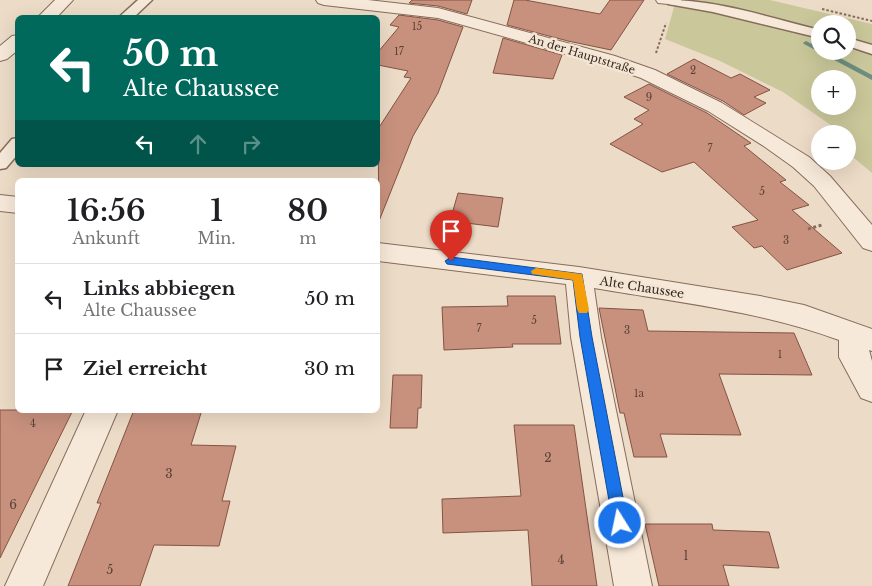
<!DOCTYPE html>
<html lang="de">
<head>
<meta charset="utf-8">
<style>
  body { margin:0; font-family:"Libre Baskerville",serif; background:#f2f2f2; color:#202124; height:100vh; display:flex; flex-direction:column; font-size:19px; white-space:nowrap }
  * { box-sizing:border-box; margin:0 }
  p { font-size:16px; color:#757577 }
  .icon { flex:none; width:28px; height:28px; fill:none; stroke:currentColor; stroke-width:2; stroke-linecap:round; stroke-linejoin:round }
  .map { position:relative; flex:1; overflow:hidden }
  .side { position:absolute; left:15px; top:178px; width:365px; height:235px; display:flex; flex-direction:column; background:#fff; border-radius:8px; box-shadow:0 5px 20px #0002 }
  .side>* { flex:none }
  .top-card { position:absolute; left:15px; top:15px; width:365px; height:152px; border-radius:8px; box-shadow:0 5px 20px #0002; background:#00695c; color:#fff; overflow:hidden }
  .buttons { position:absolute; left:811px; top:15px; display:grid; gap:10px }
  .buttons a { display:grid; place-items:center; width:45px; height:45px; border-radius:50%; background:#fff; box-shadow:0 5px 20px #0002; font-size:25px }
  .pin { position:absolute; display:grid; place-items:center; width:42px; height:42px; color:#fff; margin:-51px -21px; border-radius:50% 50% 50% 0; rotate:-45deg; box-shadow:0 0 5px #0007 }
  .pin .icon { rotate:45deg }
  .me { position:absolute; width:55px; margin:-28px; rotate:350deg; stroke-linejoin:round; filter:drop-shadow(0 0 4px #0008) }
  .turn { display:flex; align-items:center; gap:18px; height:105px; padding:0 25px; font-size:22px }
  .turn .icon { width:65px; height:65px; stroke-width:2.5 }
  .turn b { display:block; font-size:35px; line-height:42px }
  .lanes { display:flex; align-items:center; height:48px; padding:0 25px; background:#0003; justify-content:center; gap:25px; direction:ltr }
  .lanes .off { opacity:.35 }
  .eta { display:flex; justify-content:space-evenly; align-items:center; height:85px; text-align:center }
  .eta b { font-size:30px; font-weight:600; line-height:35px }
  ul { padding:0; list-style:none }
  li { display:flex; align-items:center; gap:15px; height:70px; padding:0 25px; border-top:1px solid #e0e0e0 }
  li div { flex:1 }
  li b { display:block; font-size:19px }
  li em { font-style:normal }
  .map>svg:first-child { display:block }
  .green { fill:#cac89a; fill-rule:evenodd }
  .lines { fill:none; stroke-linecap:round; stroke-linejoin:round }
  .stream { fill:#6e8e81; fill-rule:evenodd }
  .building { fill:#c8917e; stroke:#845343 }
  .lane-casing { stroke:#876c5c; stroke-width:3 }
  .street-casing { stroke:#876c5c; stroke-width:2 }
  .path-far1 { stroke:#876c5c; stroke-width:2; stroke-dasharray:2.5 2; stroke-linecap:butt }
  .path { stroke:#876c5c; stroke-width:3; stroke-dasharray:3 2.5; stroke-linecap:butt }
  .lane { fill:#f7e9d9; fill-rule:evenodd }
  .street { fill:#f7e9d9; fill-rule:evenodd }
  .route { fill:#1a73e8; stroke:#114b97 }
  .slow { fill:#f59e0b }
  .labels { text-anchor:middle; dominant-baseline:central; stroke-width:5; stroke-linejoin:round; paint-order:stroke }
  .number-label { font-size:10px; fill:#5b4237 }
  .far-street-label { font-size:11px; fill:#37271f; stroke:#f4e6d5 }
  .street-label { font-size:12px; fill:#37271f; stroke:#f4e6d5 }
  .near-number-label { font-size:12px; fill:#5b4237 }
</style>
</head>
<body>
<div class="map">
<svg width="872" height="586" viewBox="0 0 872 586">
  <rect width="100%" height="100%" fill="#ecdbc6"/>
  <!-- green -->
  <path class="green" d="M676,0H770L872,24V173L848,153V134H832L838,130L783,92L720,61L665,39ZM820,24H848V51H820ZM820,79H848V106H820Z"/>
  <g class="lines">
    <!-- stream -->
    <polygon class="stream" points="806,41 820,48 820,51 827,51 872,75 872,80 804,44 803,43"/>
  </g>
  <!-- building -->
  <g class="building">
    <polygon points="412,0 472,0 467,14 438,6 409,3"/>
    <polygon points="514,0 525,0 600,14 610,0 644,0 611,50 568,41 507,25"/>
    <polygon points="399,15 438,20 463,27 438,93 413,136 379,221 378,129 411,78 404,77 408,71 378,65 378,52 399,27 390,25"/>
    <polygon points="503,38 562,55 553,79 493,73"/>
    <polygon points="694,59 731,78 740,74 770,90 754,97 766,103 744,115 723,101 667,74"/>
    <polygon points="649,84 707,113 751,143 744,146 786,180 780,182 809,205 792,210 842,253 787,270 762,246 754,248 732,227 758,220 694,162 662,172 610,144 643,124 634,119 649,110 624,97"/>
    <polygon points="458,193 503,198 498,227 450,221"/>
    <polygon points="507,296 555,296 561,344 512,344 513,347 444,350 442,307 508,306"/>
    <polygon points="599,308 643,310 648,331 794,333 812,375 719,374 741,435 660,434 667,457 634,457 624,413 620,413"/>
    <polygon points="393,375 422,375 421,408 418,408 417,428 390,428"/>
    <polygon points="0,410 73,410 0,558"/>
    <polygon points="134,410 202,410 191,445 236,446 222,501 230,501 219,546 154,545 140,586 68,586 101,503 97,503"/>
    <polygon points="514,425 574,425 597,586 532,586 528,530 443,533 442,499 521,496"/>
    <polygon points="645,524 712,524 713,530 769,532 779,568 723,565 729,586 659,586"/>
  </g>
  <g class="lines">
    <defs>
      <g id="lane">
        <polygon points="138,0 152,0 133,18 118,18"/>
        <path d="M667,0C719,0 770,18 820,30V38L713,12L668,4Z"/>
        <polygon points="848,38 872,45 872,54 848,46"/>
        <polygon points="18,138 18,154 6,168 0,169 0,153 12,139"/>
      </g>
      <g id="street">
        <polygon points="55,0 73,0 56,18 37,18"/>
        <polygon points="316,0 368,0 438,8 615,56 655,70 722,103 809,157 830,176 872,225 872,251 863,248 814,186 793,167 765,147 708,111 641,78 601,64 438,18 324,5 318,3"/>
        <polygon points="656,0 681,0 681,1 679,5 658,3"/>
        <polygon points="18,35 18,50 7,59 0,61 0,46 12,36"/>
        <polygon points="0,195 18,197 18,213 0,211"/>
        <path d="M378,243L579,267L760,296L804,305L872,329V351L869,350L872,361V402L861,398L839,357V340C760,311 676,302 594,288L601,337L652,586H614L571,337L566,284L378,261Z"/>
        <polygon points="86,410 118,410 43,586 5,586"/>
      </g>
    </defs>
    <!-- lane casing -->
    <use href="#lane" class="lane-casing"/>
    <!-- street casing -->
    <use href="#street" class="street-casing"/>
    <!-- path-far1 -->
    <g class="path-far1">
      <polyline points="822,9 872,21"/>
      <polyline points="656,53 666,23"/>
    </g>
    <!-- path -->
    <polyline class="path" points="808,229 822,225"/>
    <!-- lane -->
    <use href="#lane" class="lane"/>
    <!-- street -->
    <use href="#street" class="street"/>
  </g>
  <!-- route -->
  <polygon class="route" points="451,257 582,274 592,337 628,523 626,528 620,530 615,528 613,523 580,337 573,280 447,264 445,261"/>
  <!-- slow -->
  <polygon class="slow" points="536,268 582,274 589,309 587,313 579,313 577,309 573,280 532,274 531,271"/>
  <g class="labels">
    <!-- number labels -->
    <g class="number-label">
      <text x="417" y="26">15</text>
      <text x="399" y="51">17</text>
      <text x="693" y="70">2</text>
      <text x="649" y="97">9</text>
      <text x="710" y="148">7</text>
      <text x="762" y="191">5</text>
      <text x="786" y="240">3</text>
      <text x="534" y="320">5</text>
      <text x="479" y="328">7</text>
      <text x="627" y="330">3</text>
      <text x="780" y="354">1</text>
      <text x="639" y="393">1a</text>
      <text x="33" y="423">4</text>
    </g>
    <!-- far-street labels -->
    <g class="far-street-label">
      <text transform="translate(582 54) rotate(17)">An der Hauptstraße</text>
    </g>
    <!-- street labels -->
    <g class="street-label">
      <text transform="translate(642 287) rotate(9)">Alte Chaussee</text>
    </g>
    <!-- near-number labels -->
    <g class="near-number-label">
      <text x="548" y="457">2</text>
      <text x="169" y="473">3</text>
      <text x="13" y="504">6</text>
      <text x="686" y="555">1</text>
      <text x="561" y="559">4</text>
      <text x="110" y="569">5</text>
    </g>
  </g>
</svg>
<div class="buttons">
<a><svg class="icon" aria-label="search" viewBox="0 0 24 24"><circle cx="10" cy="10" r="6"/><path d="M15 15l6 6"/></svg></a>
<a>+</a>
<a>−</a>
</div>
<div class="pin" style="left:451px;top:261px;background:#d93025"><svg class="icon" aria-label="arrive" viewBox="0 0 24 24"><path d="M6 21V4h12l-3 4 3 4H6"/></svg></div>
<svg class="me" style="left:620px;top:523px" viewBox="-20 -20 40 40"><circle r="17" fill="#1a73e8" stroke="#fff" stroke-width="3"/><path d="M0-11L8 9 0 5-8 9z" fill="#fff"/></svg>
<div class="top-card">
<div class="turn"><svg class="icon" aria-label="left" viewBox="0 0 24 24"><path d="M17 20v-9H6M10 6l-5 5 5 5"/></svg><div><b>50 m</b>Alte Chaussee</div></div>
<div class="lanes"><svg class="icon" aria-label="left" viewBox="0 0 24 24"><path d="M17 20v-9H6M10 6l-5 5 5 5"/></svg><svg class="icon off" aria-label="ahead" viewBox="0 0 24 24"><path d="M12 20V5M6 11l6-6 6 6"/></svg><svg class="icon off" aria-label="right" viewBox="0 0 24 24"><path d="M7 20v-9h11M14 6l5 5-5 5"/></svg></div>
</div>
<section class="side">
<div class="eta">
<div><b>16:56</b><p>Ankunft</p></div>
<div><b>1</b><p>Min.</p></div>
<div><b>80</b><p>m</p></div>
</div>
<ul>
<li><svg class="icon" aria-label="left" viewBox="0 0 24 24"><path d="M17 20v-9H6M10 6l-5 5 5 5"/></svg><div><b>Links abbiegen</b><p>Alte Chaussee</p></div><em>50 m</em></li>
<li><svg class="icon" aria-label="arrive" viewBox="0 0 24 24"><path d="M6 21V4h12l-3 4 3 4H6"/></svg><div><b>Ziel erreicht</b></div><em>30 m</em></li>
</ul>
</section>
</div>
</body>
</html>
